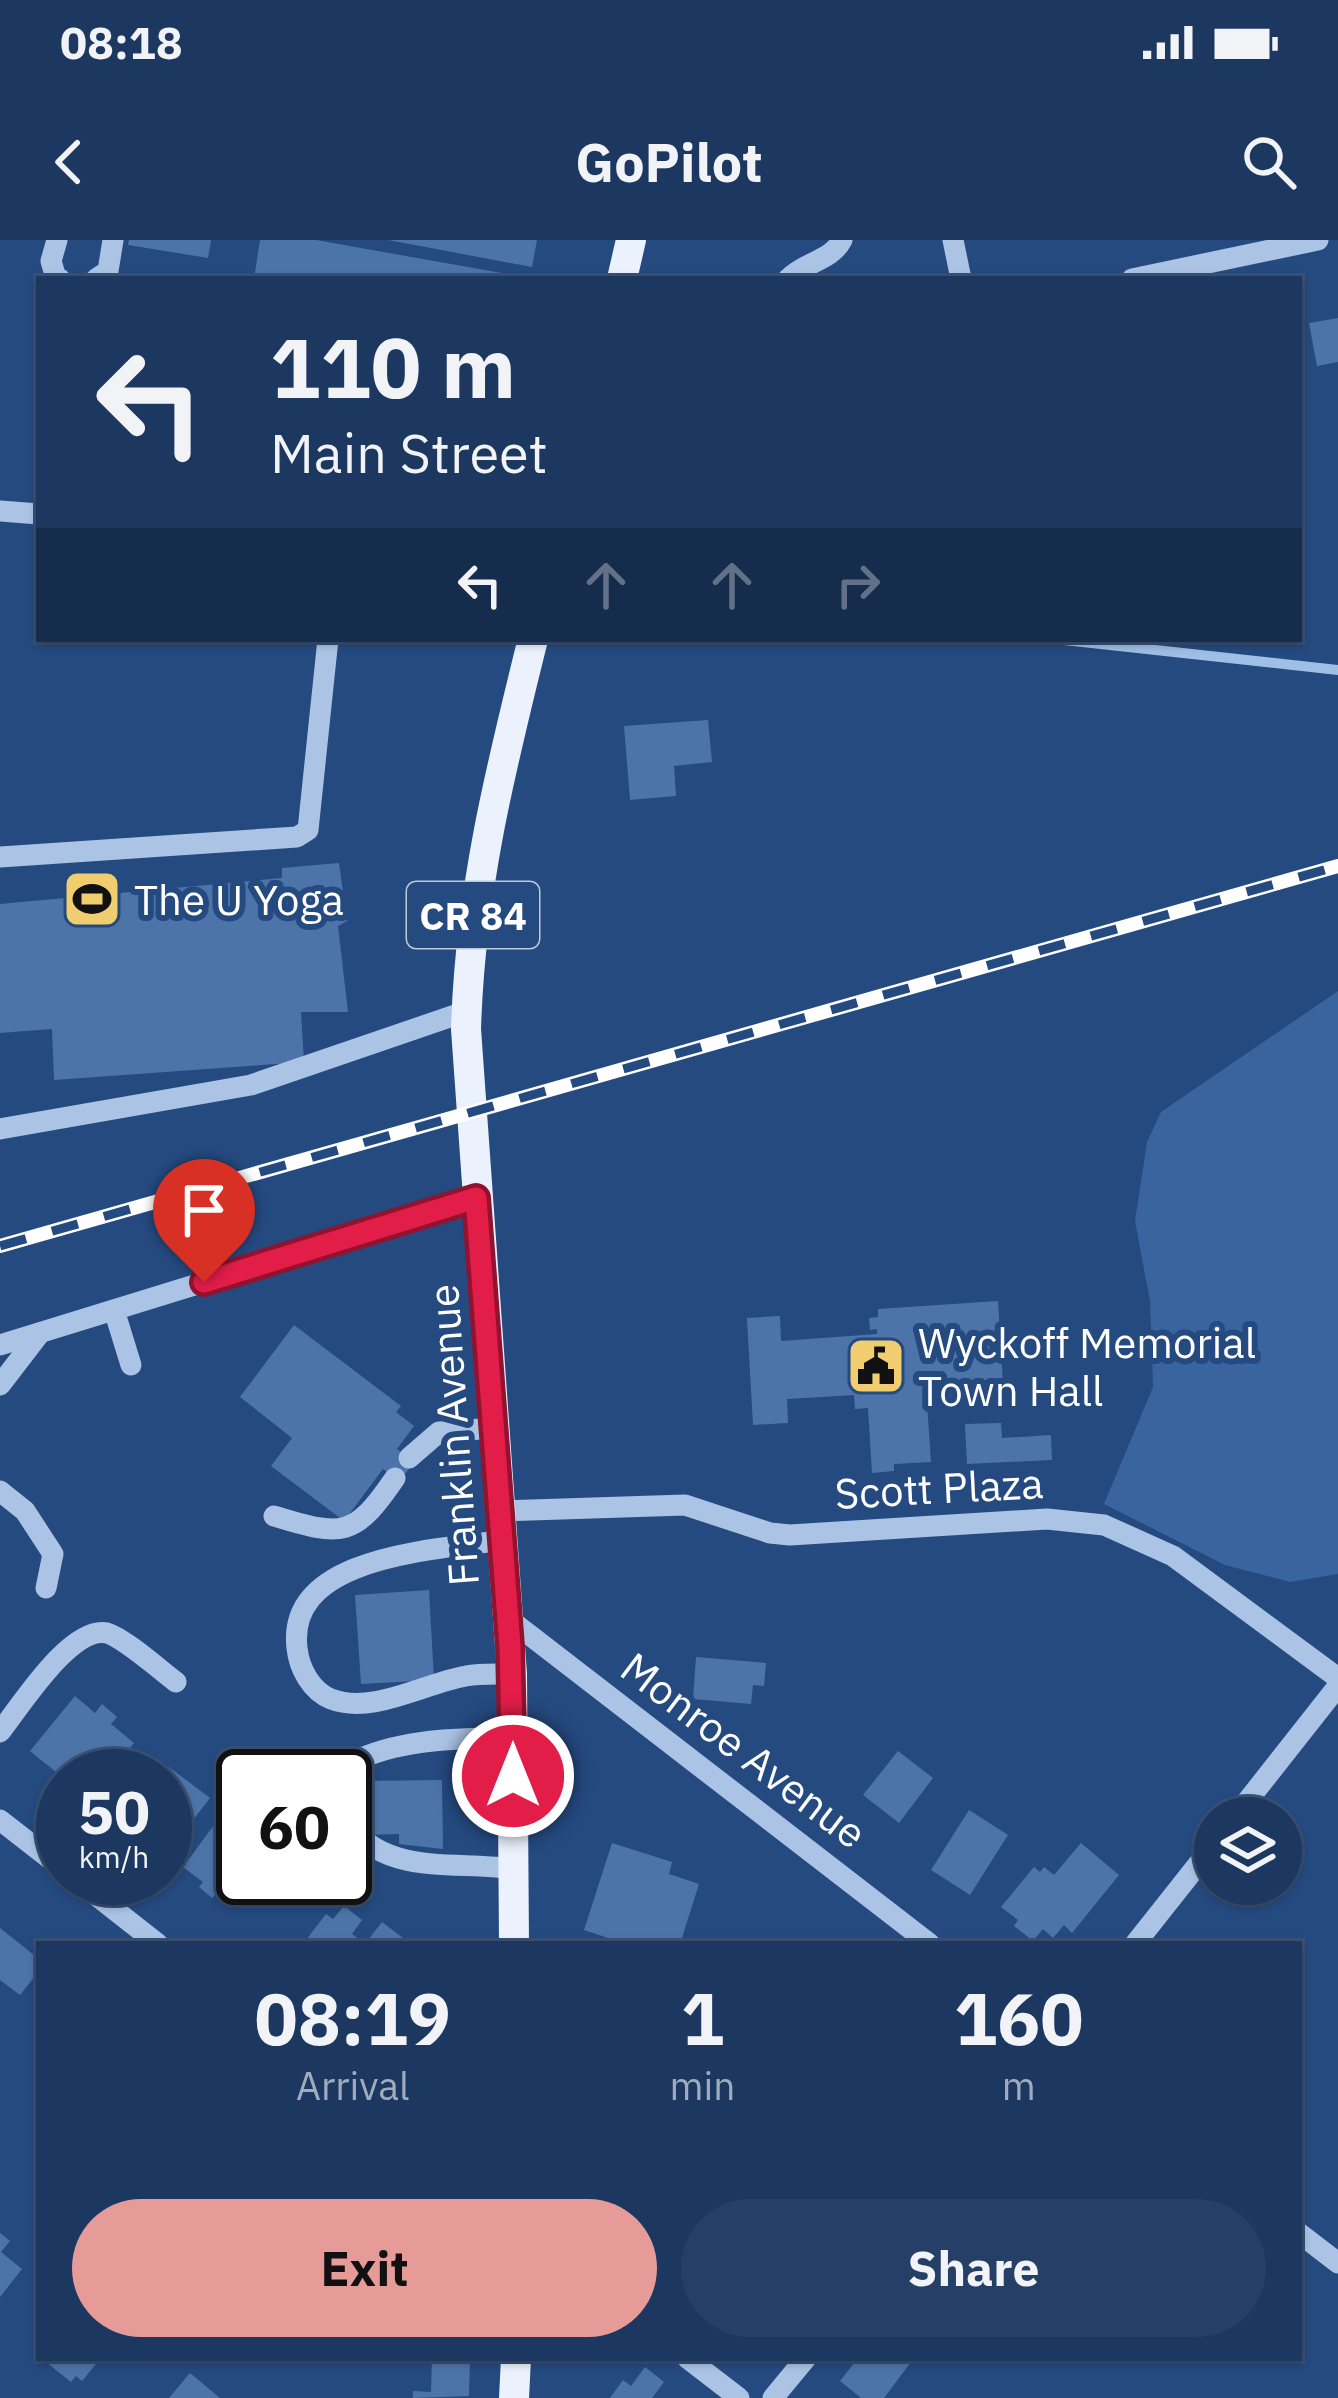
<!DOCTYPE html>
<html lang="en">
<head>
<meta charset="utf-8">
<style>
  body { margin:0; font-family:"IBM Plex Sans",sans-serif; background:#253f66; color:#f1f3f6; height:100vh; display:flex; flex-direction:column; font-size:45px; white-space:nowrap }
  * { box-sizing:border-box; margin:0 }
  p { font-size:39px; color:#a0acbd }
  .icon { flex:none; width:66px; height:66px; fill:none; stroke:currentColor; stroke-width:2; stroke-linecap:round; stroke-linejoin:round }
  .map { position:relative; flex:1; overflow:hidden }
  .drawer { position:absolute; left:36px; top:1701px; width:1266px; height:420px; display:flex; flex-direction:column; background:#1c3860; border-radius:0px; box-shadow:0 3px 9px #0004,0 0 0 3px #3a5275 }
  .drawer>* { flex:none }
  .hud { position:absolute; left:36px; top:36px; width:1266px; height:366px; border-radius:0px; box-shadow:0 3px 9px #0004,0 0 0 3px #3a5275; background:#1c3860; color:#f1f3f6; overflow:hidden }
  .fabs { position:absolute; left:1194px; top:1557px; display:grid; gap:24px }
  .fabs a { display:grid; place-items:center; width:108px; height:108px; border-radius:50%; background:#1c3860; box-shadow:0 3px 9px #0004,0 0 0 3px #3a5275; font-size:60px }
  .speed { position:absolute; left:36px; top:1509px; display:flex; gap:24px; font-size:60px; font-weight:700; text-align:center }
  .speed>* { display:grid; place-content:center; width:156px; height:156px; border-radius:50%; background:#1c3860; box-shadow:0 3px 9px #0004,0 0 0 3px #3a5275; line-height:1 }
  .speed small { font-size:30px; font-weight:400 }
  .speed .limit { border:6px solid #111; border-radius:18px; background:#fff; color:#111 }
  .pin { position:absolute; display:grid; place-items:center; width:102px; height:102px; color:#fff; margin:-123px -51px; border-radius:50% 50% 50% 0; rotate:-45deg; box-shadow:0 0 12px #0007 }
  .pin .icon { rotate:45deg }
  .me { position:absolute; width:132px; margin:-66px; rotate:0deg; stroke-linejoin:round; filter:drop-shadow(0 0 9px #0008) }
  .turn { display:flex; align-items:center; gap:42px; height:252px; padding:0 36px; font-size:54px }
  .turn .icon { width:156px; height:156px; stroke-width:2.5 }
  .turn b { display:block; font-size:84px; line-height:102px }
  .lanes { display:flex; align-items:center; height:114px; padding:0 36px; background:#0003; justify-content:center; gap:60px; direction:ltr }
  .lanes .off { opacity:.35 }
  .eta { display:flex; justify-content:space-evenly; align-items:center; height:204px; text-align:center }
  .eta b { font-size:72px; font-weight:800; line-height:84px }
  .primary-button { display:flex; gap:24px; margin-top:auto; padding:24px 36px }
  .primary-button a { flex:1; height:138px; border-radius:72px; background:#e69b98; color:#111; font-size:48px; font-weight:800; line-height:138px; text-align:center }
  .primary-button a+a { background:#253f66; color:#f1f3f6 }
  .status { display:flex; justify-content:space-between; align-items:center; height:84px; padding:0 60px; background:#1c3860; direction:ltr }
  .status svg { height:33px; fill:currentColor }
  header { display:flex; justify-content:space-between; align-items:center; height:156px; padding:0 36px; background:#1c3860; font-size:54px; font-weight:800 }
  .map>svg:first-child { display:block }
  .green { fill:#39649d }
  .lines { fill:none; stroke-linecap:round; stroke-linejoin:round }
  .stream { stroke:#9fbfe7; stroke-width:10 }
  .building { fill:#4d74a8 }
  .minor { stroke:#abc4e6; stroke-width:21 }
  .major { stroke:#ecf2fd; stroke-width:30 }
  .rail-casing { stroke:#fff; stroke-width:14 }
  .rail { stroke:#254a80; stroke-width:9; stroke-dasharray:27; stroke-linecap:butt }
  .route-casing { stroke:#92132f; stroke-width:30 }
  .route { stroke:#e11d48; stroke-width:21 }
  .labels { text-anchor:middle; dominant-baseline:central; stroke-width:12; stroke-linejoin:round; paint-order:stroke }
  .shield { fill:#254a80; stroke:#bec9d9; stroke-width:3 }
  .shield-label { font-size:39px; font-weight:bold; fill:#fff }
  .poi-label { font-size:42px; fill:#fff; stroke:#254a80; text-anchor:start }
  .street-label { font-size:42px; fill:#fff; stroke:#254a80 }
</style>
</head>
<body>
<div class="status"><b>08:18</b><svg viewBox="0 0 49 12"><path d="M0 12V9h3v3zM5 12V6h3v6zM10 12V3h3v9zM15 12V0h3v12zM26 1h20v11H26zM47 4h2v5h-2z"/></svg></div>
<header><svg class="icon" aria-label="back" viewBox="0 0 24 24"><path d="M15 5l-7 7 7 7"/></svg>GoPilot<svg class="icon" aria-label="search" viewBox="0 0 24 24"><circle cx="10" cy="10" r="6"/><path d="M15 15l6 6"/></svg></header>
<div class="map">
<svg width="1338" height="2158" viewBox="0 0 1338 2158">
  <rect width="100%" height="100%" fill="#254a80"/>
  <!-- green -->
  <polygon class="green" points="1338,751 1338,1334 1290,1342 1225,1325 1104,1264 1153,1147 1150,1061 1135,981 1147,902 1161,872"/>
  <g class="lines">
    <!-- stream -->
    <polyline class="stream" points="1055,399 1338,430"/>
  </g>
  <!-- building -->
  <g class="building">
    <polygon points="129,0 211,0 208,18 128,5"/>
    <polygon points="260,0 316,0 535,39 254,39"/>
    <polygon points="388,0 537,0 532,27"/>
    <polygon points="1338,78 1338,122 1317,126 1309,83"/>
    <polygon points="708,480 712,522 674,526 676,556 630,560 624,486"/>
    <polygon points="339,623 347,681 338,686 348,772 301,772 304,822 54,840 52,789 0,793 0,664 282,638 282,628"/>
    <polygon points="998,1061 1004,1159 927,1164 931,1222 894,1224 894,1231 872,1233 868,1168 855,1169 854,1155 787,1159 788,1183 753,1185 747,1078 780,1076 781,1101 877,1094 877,1089 870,1090 869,1078 878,1077 878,1069"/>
    <polygon points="294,1085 401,1166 396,1172 414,1186 397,1209 414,1222 399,1242 383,1229 344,1281 271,1226 292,1198 240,1157"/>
    <polygon points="1001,1183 1002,1198 1051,1195 1052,1220 967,1224 965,1184"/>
    <polygon points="429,1350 434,1440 361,1444 355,1355"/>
    <polygon points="696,1417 766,1423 764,1446 753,1445 751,1464 693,1459"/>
    <polygon points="75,1456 95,1473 102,1464 117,1477 111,1484 134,1503 108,1536 61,1536 30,1511"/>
    <polygon points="898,1511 933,1538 899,1583 863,1555"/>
    <polygon points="169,1527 210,1558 165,1616 162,1536"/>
    <polygon points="442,1540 443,1609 399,1604 399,1594 363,1595 363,1541"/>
    <polygon points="969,1570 1008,1595 970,1655 931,1630"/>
    <polygon points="217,1581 243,1601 243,1638 258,1638 252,1647 247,1643 233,1662 218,1651 212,1658 199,1647 203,1642 183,1627"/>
    <polygon points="612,1603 672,1622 669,1634 699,1644 680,1704 626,1704 584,1690"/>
    <polygon points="1081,1603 1119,1635 1072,1693 1064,1685 1053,1698 1043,1689 1033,1701 1014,1686 1018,1680 1001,1667 1034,1627 1040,1632 1044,1627 1054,1635"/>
    <polygon points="344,1666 362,1680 352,1694 365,1704 382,1682 407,1701 405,1704 303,1704 326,1674 333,1679"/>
    <polygon points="0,1688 39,1719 39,1731 20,1755 0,1740"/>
    <polygon points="0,1993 10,2001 1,2012 22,2029 0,2057"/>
    <polygon points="41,2118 101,2118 82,2141 76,2136 71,2142"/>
    <polygon points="432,2118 470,2118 469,2156 413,2158 413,2151 431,2152"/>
    <polygon points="858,2118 914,2118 884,2158 861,2158 840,2141"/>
    <polygon points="645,2127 664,2142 652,2158 610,2158 623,2140 631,2146"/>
    <polygon points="190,2133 220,2158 169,2158"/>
  </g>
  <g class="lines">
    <!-- minor -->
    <g class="minor">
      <polyline points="57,0 51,21 56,38 60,39"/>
      <polyline points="953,0 961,39"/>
      <polyline points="96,39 108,31 113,0"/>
      <path d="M788,39C804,22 831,21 842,0"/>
      <polyline points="1132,39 1318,0"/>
      <polyline points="0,271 39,274"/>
      <polyline points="0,617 297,597 308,590 328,399"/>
      <polyline points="0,889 251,845 467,771"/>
      <polyline points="114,1070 131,1125"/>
      <polyline points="0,1105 477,958"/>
      <polyline points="0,1145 40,1093"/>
      <polyline points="409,1218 439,1192 495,1188"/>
      <polyline points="0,1251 25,1271 53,1314 46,1348"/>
      <polyline points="501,1271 685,1265 770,1293 790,1295 1047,1279 1104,1285 1173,1316 1338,1438"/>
      <path d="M274,1276C343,1297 354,1298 395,1238"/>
      <path d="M503,1300C440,1310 286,1314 297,1408C299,1428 311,1451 331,1459C372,1475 425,1443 466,1436C481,1433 496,1434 512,1434"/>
      <polyline points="509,1379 930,1704"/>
      <path d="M0,1492C20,1467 71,1385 107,1393C124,1398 160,1430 176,1442"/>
      <path d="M344,1536L353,1522C401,1498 460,1499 513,1497"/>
      <polyline points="1234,1578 1338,1446"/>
      <path d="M345,1579C383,1638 455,1620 514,1629"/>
      <polyline points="0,1580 63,1629"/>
      <polyline points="74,1638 158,1704"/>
      <polyline points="1135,1704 1215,1603"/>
      <polyline points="1299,1993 1338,2023"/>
      <polyline points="687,2118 739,2158"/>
      <polyline points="773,2158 806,2118"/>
    </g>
    <!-- major -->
    <g class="major">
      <polyline points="622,39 631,0"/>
      <path d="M514,1704L512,1434L466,789C470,652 500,531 533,399"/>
      <polyline points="514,2158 516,2118"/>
    </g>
    <defs>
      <polyline id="rail" points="0,1006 1338,626"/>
    </defs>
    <!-- rail casing -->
    <use href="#rail" class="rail-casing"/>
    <!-- rail -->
    <use href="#rail" class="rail"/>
  </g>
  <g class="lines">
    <defs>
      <polyline id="route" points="204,1042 476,958 510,1406 513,1536"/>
    </defs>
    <!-- route casing -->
    <use href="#route" class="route-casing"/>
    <!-- route -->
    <use href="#route" class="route"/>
  </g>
  <!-- icons -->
  <defs>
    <symbol id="stadium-square" viewBox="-11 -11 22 22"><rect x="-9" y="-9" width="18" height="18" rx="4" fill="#f0ce6f" stroke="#254a80"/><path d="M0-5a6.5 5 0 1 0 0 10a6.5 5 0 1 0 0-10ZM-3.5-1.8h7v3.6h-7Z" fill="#111"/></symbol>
    <symbol id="civic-square" viewBox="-11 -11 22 22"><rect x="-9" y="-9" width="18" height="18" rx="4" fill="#f0ce6f" stroke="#254a80"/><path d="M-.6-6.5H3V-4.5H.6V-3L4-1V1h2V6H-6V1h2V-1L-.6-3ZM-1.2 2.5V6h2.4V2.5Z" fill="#111"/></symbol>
  </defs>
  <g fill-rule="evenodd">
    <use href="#stadium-square" x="59" y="626" width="66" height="66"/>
    <use href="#civic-square" x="843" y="1093" width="66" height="66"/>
  </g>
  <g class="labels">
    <!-- shield labels -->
    <rect class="shield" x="407" y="642" width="132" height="66" rx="9"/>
    <g class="shield-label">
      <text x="473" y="675">CR 84</text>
    </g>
    <!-- poi labels -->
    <g class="poi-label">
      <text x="134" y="659">The U Yoga</text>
      <text x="918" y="1102">Wyckoff Memorial<tspan x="918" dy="48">Town Hall</tspan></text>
    </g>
    <!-- street labels -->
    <g class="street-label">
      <text transform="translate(453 1195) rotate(-94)">Franklin Avenue</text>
      <text transform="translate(939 1248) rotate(-3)">Scott Plaza</text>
      <text transform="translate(744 1510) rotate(37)">Monroe Avenue</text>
    </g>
  </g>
</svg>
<div class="fabs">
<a><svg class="icon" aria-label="layers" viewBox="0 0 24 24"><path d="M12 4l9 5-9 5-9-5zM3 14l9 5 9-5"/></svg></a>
</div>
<div class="speed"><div>50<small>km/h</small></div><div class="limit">60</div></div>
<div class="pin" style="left:204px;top:1042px;background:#d93025"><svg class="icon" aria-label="arrive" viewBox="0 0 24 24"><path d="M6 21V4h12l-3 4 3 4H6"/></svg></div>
<svg class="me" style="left:513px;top:1536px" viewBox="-20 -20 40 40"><circle r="17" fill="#e11d48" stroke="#fff" stroke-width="3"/><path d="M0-11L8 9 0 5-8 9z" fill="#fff"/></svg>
<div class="hud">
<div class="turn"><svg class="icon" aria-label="left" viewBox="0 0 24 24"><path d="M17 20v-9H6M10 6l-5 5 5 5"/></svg><div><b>110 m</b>Main Street</div></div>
<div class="lanes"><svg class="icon" aria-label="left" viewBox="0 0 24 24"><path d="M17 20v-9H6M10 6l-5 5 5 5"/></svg><svg class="icon off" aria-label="ahead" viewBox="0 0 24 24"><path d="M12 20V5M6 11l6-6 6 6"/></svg><svg class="icon off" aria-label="ahead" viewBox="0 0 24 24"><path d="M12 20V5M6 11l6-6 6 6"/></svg><svg class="icon off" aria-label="right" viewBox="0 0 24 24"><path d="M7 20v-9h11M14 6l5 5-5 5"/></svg></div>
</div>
<section class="drawer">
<div class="eta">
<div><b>08:19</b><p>Arrival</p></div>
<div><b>1</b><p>min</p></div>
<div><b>160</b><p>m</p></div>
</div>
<div class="primary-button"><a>Exit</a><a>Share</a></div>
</section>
</div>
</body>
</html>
